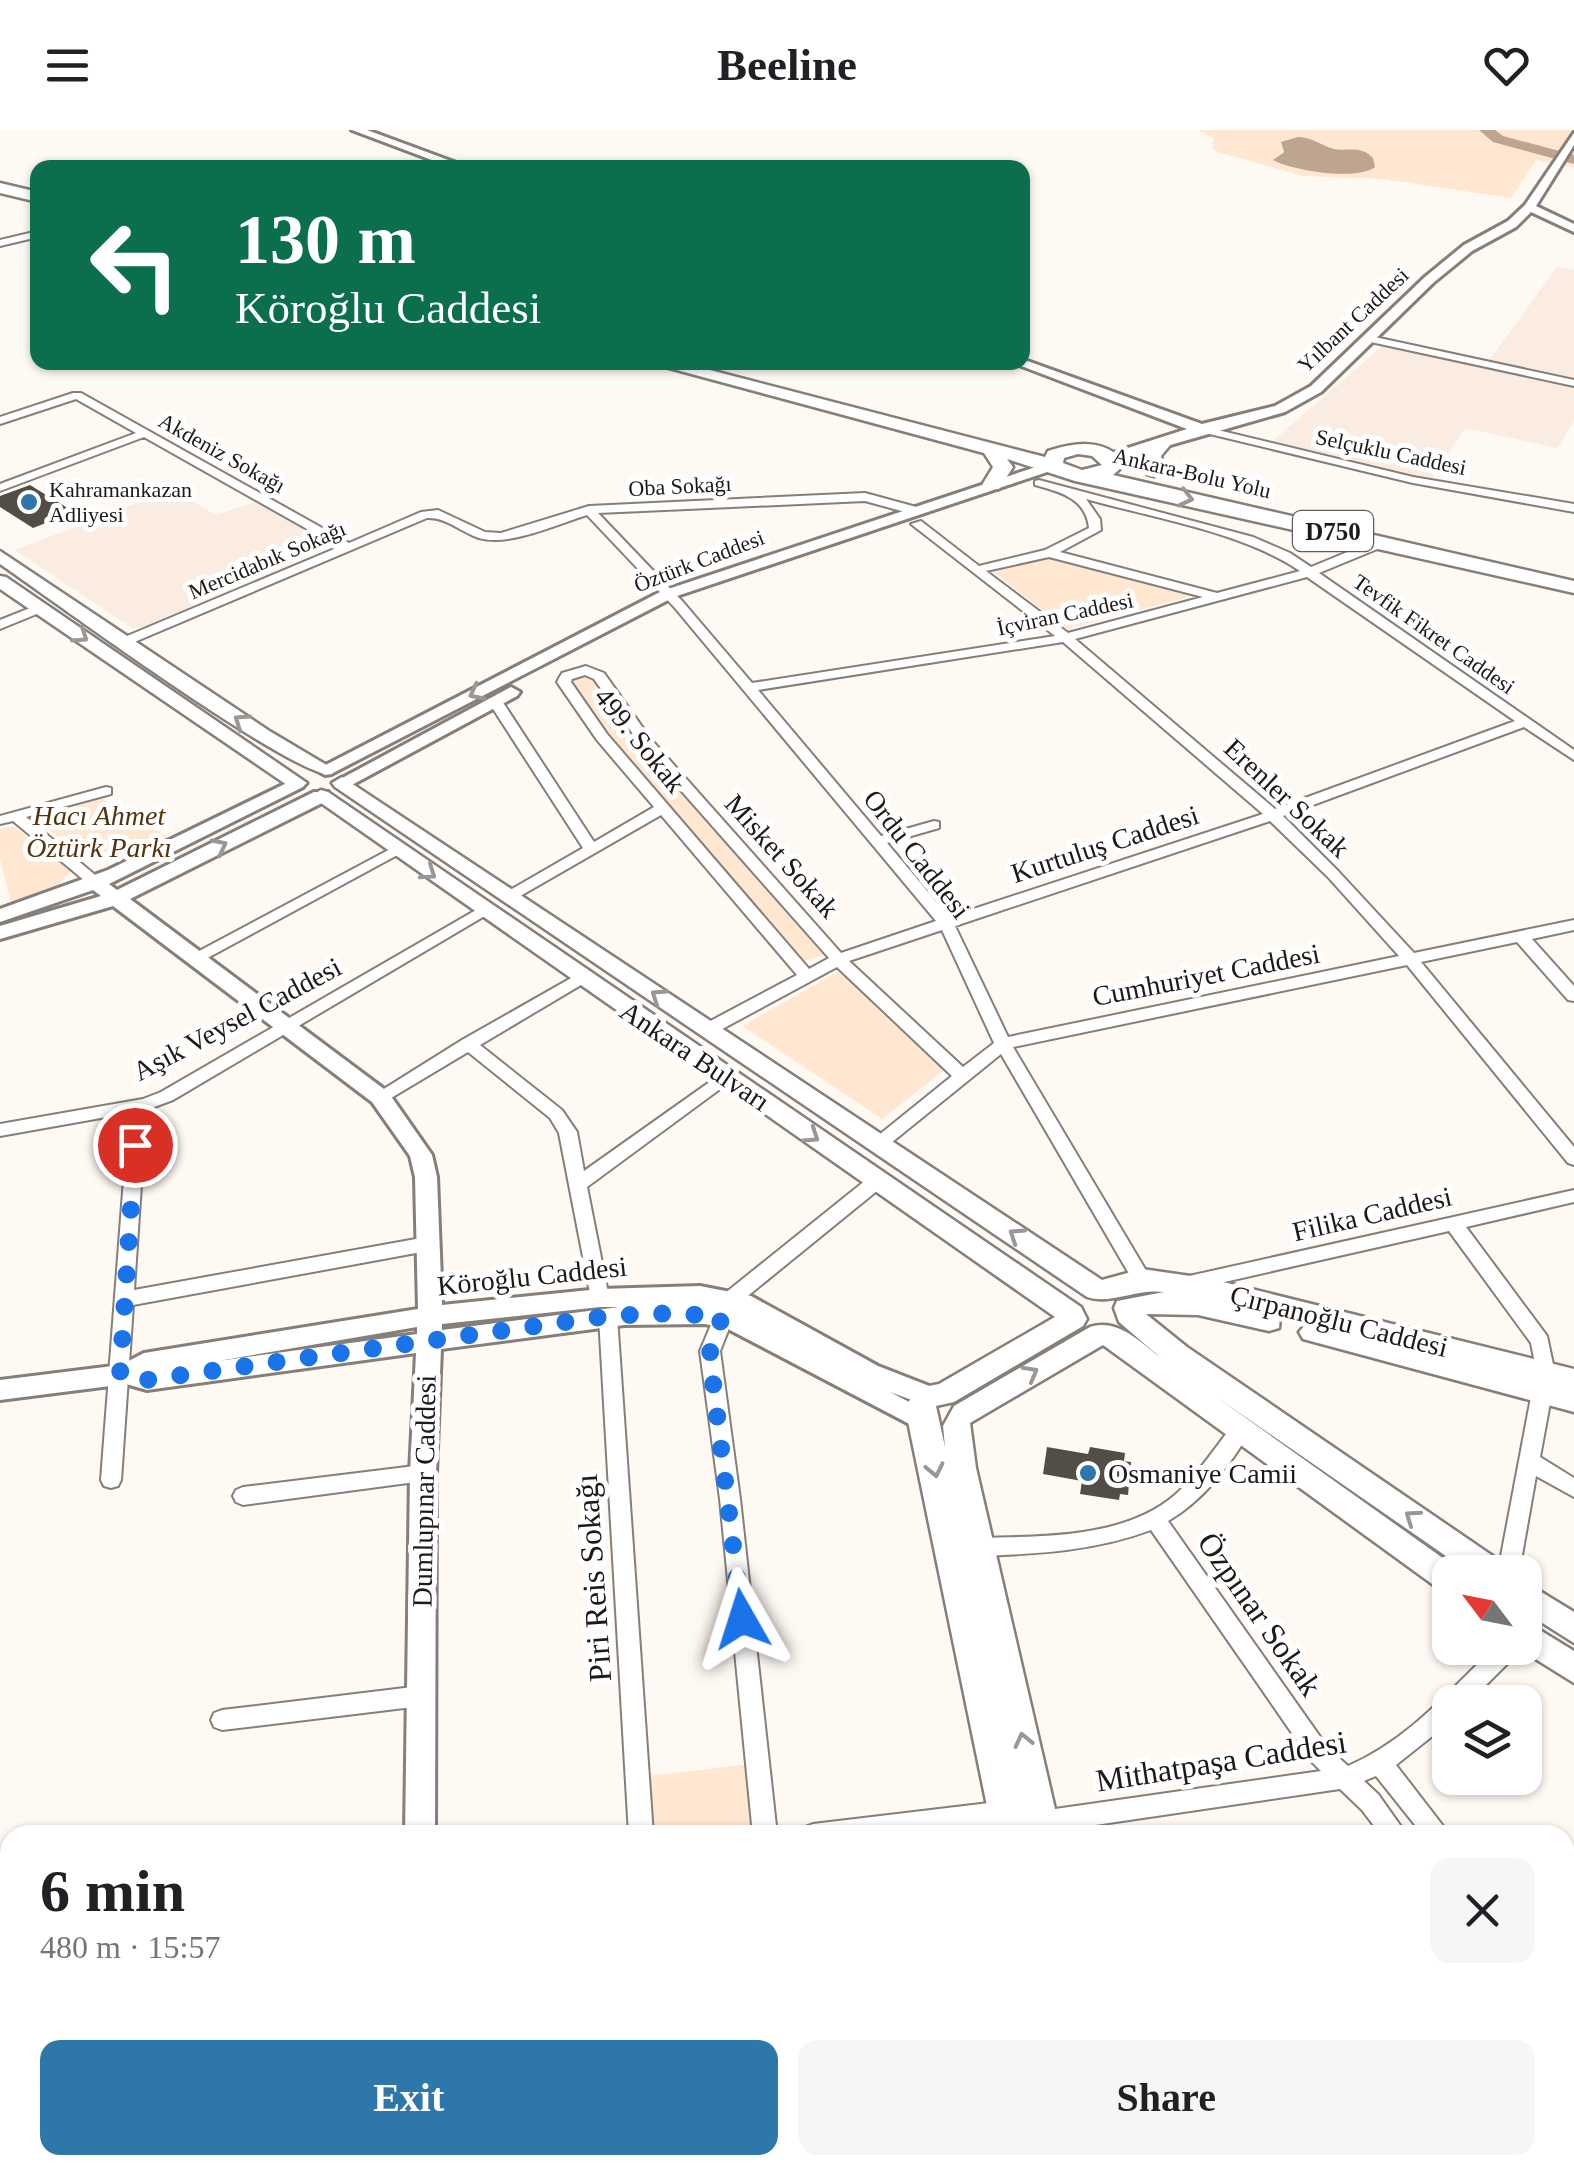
<!DOCTYPE html>
<html lang="en">
<head>
<meta charset="utf-8">
<style>
  body { margin:0; font-family:Georgia,serif; background:#f6f6f6; color:#202124; height:100vh; display:flex; flex-direction:column; font-size:38px; white-space:nowrap }
  * { box-sizing:border-box; margin:0 }
  p { font-size:32px; color:#757577 }
  .icon { flex:none; width:55px; height:55px; fill:none; stroke:currentColor; stroke-width:2; stroke-linecap:round; stroke-linejoin:round }
  .map { position:relative; flex:1; overflow:hidden }
  .details { position:absolute; left:0px; top:1695px; width:1575px; height:350px; display:flex; flex-direction:column; background:#fff; border-radius:30px 30px 0 0; box-shadow:0 2px 8px #0004 }
  .details>* { flex:none }
  .banner { position:absolute; left:30px; top:30px; width:1000px; height:210px; border-radius:20px; box-shadow:0 2px 8px #0004; background:#0b6e4f; color:#fff; overflow:hidden }
  .needle { width:65px; rotate:302deg }
  .tools { position:absolute; left:1432px; top:1425px; display:grid; gap:20px }
  .tools a { display:grid; place-items:center; width:110px; height:110px; border-radius:20px; background:#fff; box-shadow:0 2px 8px #0004; font-size:50px }
  .pin { position:absolute; display:grid; place-items:center; width:85px; height:85px; color:#fff; margin:-42px; border:5px solid #fff; border-radius:50%; box-shadow:0 2px 10px #0007 }
  .me { position:absolute; width:110px; margin:-55px; rotate:354deg; stroke-linejoin:round; filter:drop-shadow(0 0 8px #0008) }
  .turn { display:flex; align-items:center; gap:35px; height:210px; padding:0 40px; font-size:45px }
  .turn .icon { width:130px; height:130px; stroke-width:2.5 }
  .turn b { display:block; font-size:70px; line-height:85px }
  .round { display:grid; place-items:center; flex:none; width:105px; height:105px; border-radius:20px; background:#f6f6f6 }
  .head { display:flex; align-items:center; justify-content:space-between; height:170px; padding:0 40px }
  h1 { font-size:60px; font-weight:800; line-height:75px }
  .cta { display:flex; gap:20px; margin-top:auto; padding:20px 40px }
  .cta a { flex:1; height:115px; border-radius:20px; background:#2d77aa; color:#fff; font-size:40px; font-weight:800; line-height:115px; text-align:center }
  .cta a+a { background:#f6f6f6; color:#202124 }
  header { display:flex; justify-content:space-between; align-items:center; height:130px; padding:0 40px; background:#fff; font-size:45px; font-weight:800 }
  .map>svg:first-child { display:block }
  .built { fill:#faece0 }
  .green { fill:#ffe7d2; fill-rule:evenodd }
  .water { fill:#bda590 }
  .lines { fill:none; stroke-linecap:round; stroke-linejoin:round }
  .river { fill:#bda590; fill-rule:evenodd }
  .building { fill:#534d47 }
  .minor-casing { stroke:#867f79; stroke-width:4 }
  .tertiary-casing { stroke:#867f79; stroke-width:6 }
  .secondary-casing { stroke:#867f79; stroke-width:5 }
  .trunk-casing { stroke:#867f79; stroke-width:5 }
  .minor { fill:#fff; fill-rule:evenodd }
  .tertiary { fill:#fff; fill-rule:evenodd }
  .secondary { fill:#fff; fill-rule:evenodd }
  .trunk { fill:#fff; fill-rule:evenodd }
  .oneway { stroke:#999897 }
  .route { stroke:#1a73e8; stroke-width:18; stroke-dasharray:0 32.4 }
  .poi-dot { fill:#2d77aa; stroke:#fff; stroke-width:4 }
  .labels { text-anchor:middle; dominant-baseline:central; stroke-width:10; stroke-linejoin:round; paint-order:stroke }
  .far-street-label { font-size:22px; fill:#1c1917; stroke:#fff }
  .far-poi-label { font-size:22px; fill:#1c1917; stroke:#fff; text-anchor:start }
  .shield { fill:#fff; stroke:#605e5d; stroke-width:2.5 }
  .shield-label { font-size:25px; font-weight:bold; fill:#1c1917 }
  .street-label { font-size:28px; fill:#1c1917; stroke:#fff }
  .park-label { font-size:28px; font-style:italic; fill:#55320d; stroke:#fff }
  .poi-label { font-size:28px; fill:#1c1917; stroke:#fff; text-anchor:start }
  .near-street-label { font-size:32px; fill:#1c1917; stroke:#fff }
</style>
</head>
<body>
<header><svg class="icon" aria-label="menu" viewBox="0 0 24 24"><path d="M4 6h16M4 12h16M4 18h16"/></svg>Beeline<svg class="icon" aria-label="heart" viewBox="0 0 24 24"><path d="M12 20l-8-8c-3-5 5-10 8-4 3-6 11-1 8 4z"/></svg></header>
<div class="map">
<svg width="1574" height="2045" viewBox="0 0 1574 2045">
  <rect width="100%" height="100%" fill="#fff9f3"/>
  <!-- built -->
  <g class="built">
    <polygon points="1557,137 1574,140 1574,292 1557,318 1465,298 1429,353 1269,314 1387,212 1489,230"/>
    <polygon points="174,359 215,385 256,372 332,416 145,497 132,498 15,420"/>
  </g>
  <!-- green -->
  <g class="green">
    <path d="M1198,0H1574V38L1536,30L1511,68L1383,49L1303,46L1218,22L1212,18L1214,8ZM1325,16L1338,19L1306,40L1284,36L1276,27L1284,19Z"/>
    <polygon points="1047,427 1057,428 1195,465 1067,499 992,441"/>
    <polygon points="583,544 596,548 827,824 801,832 671,685 568,552"/>
    <polygon points="101,668 173,710 135,731 91,732 36,690"/>
    <polygon points="13,696 71,741 49,765 12,776 0,729 0,699"/>
    <polygon points="839,841 944,940 882,989 742,896"/>
    <polygon points="751,1634 759,1703 652,1705 647,1646"/>
  </g>
  <!-- water -->
  <path class="water" d="M1298,7C1313,8 1319,14 1331,18C1347,23 1360,14 1373,28L1375,37C1357,51 1293,41 1273,30L1284,22L1281,12Z"/>
  <g class="lines">
    <!-- river -->
    <polygon class="river" points="1479,0 1495,0 1503,6 1574,25 1574,34 1493,12"/>
  </g>
  <!-- building -->
  <g class="building">
    <polygon points="30,355 74,382 33,398 0,377 0,366"/>
    <polygon points="1047,1317 1088,1324 1090,1317 1125,1323 1124,1331 1131,1332 1128,1365 1120,1364 1119,1370 1080,1364 1082,1351 1043,1344"/>
  </g>
  <g class="lines">
    <defs>
      <g id="minor">
        <polygon points="38,101 38,107 0,116 0,110"/>
        <polygon points="1370,206 1574,250 1574,256 1366,211 1365,209"/>
        <path d="M73,263H81L349,413L421,382L438,380L485,402L501,403L589,376L865,363L920,378V384L916,385L865,371L598,383L683,472L752,553L1055,506L911,394L921,391L979,436L1045,420L1089,398C1086,368 1060,362 1035,355V351L1039,350L1253,407L1290,423L1311,437L1379,409H1387V415L1319,443L1574,620V630L1524,597L1283,686L1338,741L1414,823L1574,790V800L1532,809L1574,856V871L1568,870L1517,812L1421,832L1574,1017V1035L1568,1033L1407,835L1013,917L1151,1149L1149,1154H1135L1001,924L886,1017L880,1019L871,1013L874,1009L952,946L837,837L713,904H701L699,900L701,896L797,845L661,685L515,769H505L502,766L505,763L583,718L488,571L490,568H500L594,712L654,677L597,610L557,552L562,543L586,536L604,543L650,608L841,823L936,791L675,478L587,385C557,394 509,417 479,408C461,402 446,387 427,388L125,516L120,515V509L339,417L144,307L0,361V354L136,303L76,269L0,294V287ZM1086,369C1153,388 1243,402 1300,441L1217,463L1060,422L1101,400L1100,389ZM1049,427L1203,467L1068,503L986,441ZM1307,447L1515,591L1275,679L1075,509ZM1063,512L1263,684L949,787L887,713L939,698V692L934,691L881,706L758,560ZM585,545L594,549L640,614L829,828L809,839L607,604L571,552L572,549ZM1270,691L1328,747L1399,826L1008,907L955,796ZM942,800L994,913L963,937L849,831Z"/>
        <polygon points="1201,296 1413,347 1574,374 1574,382 1413,353 1197,301 1195,299"/>
        <polygon points="40,474 44,475 44,481 0,499 0,490"/>
        <polygon points="106,657 111,658 111,664 26,687 101,750 104,753 101,756 91,756 13,691 0,694 0,686"/>
        <polygon points="396,716 403,720 401,723 200,832 194,833 186,828"/>
        <polygon points="483,776 488,778 491,781 488,784 173,970 146,980 134,1160 427,1107 433,1109 436,1114 433,1119 427,1121 133,1175 121,1350 118,1356 111,1358 104,1356 101,1350 129,983 0,1006 0,994 143,969 161,962"/>
        <polygon points="580,843 588,848 586,852 480,915 562,980 577,1002 584,1041 721,944 727,942 735,948 587,1057 609,1168 607,1173 593,1173 591,1168 559,1003 550,988 468,922 386,971 374,971 371,967 462,910"/>
        <polygon points="877,1045 886,1051 883,1056 739,1173 720,1221 740,1369 777,1705 753,1705 720,1369 700,1221 724,1164 871,1046"/>
        <polygon points="1574,1060 1574,1072 1466,1097 1547,1206 1555,1244 1552,1249 1545,1252 1538,1249 1531,1213 1449,1101 1189,1160 1182,1158 1180,1153 1182,1148 1189,1146"/>
        <polygon points="608,1180 615,1182 617,1187 653,1705 629,1705 599,1187 601,1182"/>
        <polygon points="1542,1254 1549,1256 1552,1262 1540,1327 1574,1348 1574,1367 1536,1346 1519,1442 1498,1442 1532,1262 1535,1256"/>
        <path d="M1242,1290L1249,1292L1252,1298C1232,1333 1203,1371 1168,1391L1328,1618L1348,1636C1408,1610 1448,1562 1494,1518H1519L1516,1525L1469,1572H1450V1592L1396,1635L1450,1705H1423L1376,1646L1364,1651L1378,1664L1407,1705H1381L1362,1680L1340,1659L1041,1703L1033,1700L1029,1692L1033,1684L1041,1681L1321,1641L1312,1632L1151,1400C1095,1421 1038,1424 979,1426L972,1423L968,1417L972,1411L979,1408C1043,1406 1123,1409 1175,1365C1198,1344 1216,1317 1235,1292Z"/>
        <polygon points="423,1335 430,1337 433,1343 430,1349 423,1351 243,1375 236,1372 233,1366 236,1360 243,1357"/>
        <polygon points="421,1556 429,1559 432,1566 429,1573 421,1576 222,1600 214,1597 211,1590 214,1583 222,1580"/>
        <polygon points="1006,1671 1014,1674 1018,1682 1014,1690 1006,1693 906,1705 801,1705 805,1697 813,1694"/>
        <polygon points="1565,1850 1574,1853 1574,1886 1565,1882"/>
        <rect x="1565" y="1895" width="9" height="26"/>
        <polygon points="1565,1924 1574,1928 1574,1965 1565,1961"/>
        <polygon points="10,2025 10,2035 32,2035 30,2045 4,2045"/>
        <polygon points="437,2035 497,2035 492,2045 432,2045"/>
        <rect x="667" y="2035" width="26" height="10"/>
        <polygon points="868,2035 894,2035 895,2045 869,2045"/>
        <polygon points="1334,2035 1360,2035 1363,2045 1337,2045"/>
      </g>
      <g id="tertiary">
        <polygon points="352,0 367,0 470,38 453,38"/>
        <polygon points="1574,3 1574,15 1536,76 1574,94 1574,102 1531,82 1516,97 1472,121 1433,153 1321,262 1285,282 1111,332 1106,331 1106,325 1187,299 1011,232 1022,232 1022,229 1202,294 1275,276 1311,256 1425,147 1464,115 1508,91 1525,75"/>
        <polygon points="1054,331 1061,335 1059,338 674,467 331,644 325,645 316,640 662,461"/>
        <polygon points="511,557 520,562 517,566 348,657 342,658 333,653"/>
        <path d="M297,648L306,653L303,657L109,754L117,760L314,662H328V670L130,769L388,962L432,1025L437,1047L442,1175L600,1159L700,1156L751,1166L878,1236L937,1259L941,1266L937,1273L928,1276L890,1262L930,1283L934,1290L930,1297L921,1300L728,1199L705,1194L624,1195L441,1219L436,1343L435,1705H405L410,1343L416,1223L147,1260L126,1254L0,1270V1250L121,1235L144,1223L418,1179L415,1047L410,1026L372,972L113,776L0,809V796L101,766L93,760L0,792V779L108,740ZM600,1177H619L442,1200V1194ZM417,1197V1204L218,1231Z"/>
        <polygon points="391,2035 425,2035 424,2045 390,2045"/>
      </g>
      <g id="secondary">
        <path d="M0,421L271,602L335,640L332,644C299,652 44,464 0,434Z"/>
        <polygon points="0,446 6,447 307,653 297,659 290,657 0,459"/>
        <path d="M342,647L1102,1150L1142,1139L1211,1149L1574,1239V1282L1303,1209L1299,1202L1307,1193L1280,1187L1279,1198L1269,1201L1198,1185L1146,1184L1187,1217L1503,1433L1507,1442H1469L1215,1266L1461,1441L1450,1442V1463L1439,1459L1103,1215L970,1293L976,1338L1061,1705H1027L1018,1662L1027,1705H993L905,1277L918,1258L939,1254L1055,1187L311,666L321,660L328,662L1081,1177L1087,1189L1083,1196L954,1272L936,1276L945,1317L943,1296L954,1276L1090,1197C1118,1188 1140,1212 1161,1228L1119,1192L1114,1178L1117,1171L1164,1162C1136,1158 1111,1175 1087,1167L335,657L332,653Z"/>
        <polygon points="1525,1452 1574,1482 1574,1513 1525,1482"/>
        <polygon points="1525,1491 1574,1521 1574,1553 1518,1518 1525,1518"/>
        <polygon points="1063,2035 1138,2035 1140,2045 1065,2045"/>
      </g>
      <g id="trunk">
        <polygon points="0,53 38,62 38,72 0,63"/>
        <path d="M647,232H679L1045,327L1048,321C1074,313 1100,308 1122,329V337L1113,345L1574,451V463L1075,351L1007,329L1013,337L999,359H985L982,355L993,337L984,323ZM1078,324L1092,326L1102,335L1082,340L1063,333L1064,328Z"/>
        <polygon points="1161,308 1171,314 1161,326 1164,340 1154,346 1147,344 1141,325 1154,310"/>
      </g>
    </defs>
    <!-- minor casing -->
    <use href="#minor" class="minor-casing"/>
    <!-- tertiary casing -->
    <use href="#tertiary" class="tertiary-casing"/>
    <!-- secondary casing -->
    <use href="#secondary" class="secondary-casing"/>
    <!-- trunk casing -->
    <use href="#trunk" class="trunk-casing"/>
    <!-- minor -->
    <use href="#minor" class="minor"/>
    <!-- tertiary -->
    <use href="#tertiary" class="tertiary"/>
    <!-- secondary -->
    <use href="#secondary" class="secondary"/>
    <!-- trunk -->
    <use href="#trunk" class="trunk"/>
  </g>
  <!-- one-way arrows -->
  <defs><path id="oneway-chevron" d="M-2-3.5L2.5 0L-2 3.5" fill="none" stroke-width="1.6" stroke-linecap="round" stroke-linejoin="round" transform="scale(2.5)"/></defs>
  <g class="oneway">
    <use href="#oneway-chevron" transform="translate(1186 368) rotate(13)"/>
    <use href="#oneway-chevron" transform="translate(81 506) rotate(34)"/>
    <use href="#oneway-chevron" transform="translate(476 563) rotate(153)"/>
    <use href="#oneway-chevron" transform="translate(241 591) rotate(-146)"/>
    <use href="#oneway-chevron" transform="translate(220 716) rotate(-27)"/>
    <use href="#oneway-chevron" transform="translate(429 743) rotate(35)"/>
    <use href="#oneway-chevron" transform="translate(658 866) rotate(-146)"/>
    <use href="#oneway-chevron" transform="translate(812 1006) rotate(34)"/>
    <use href="#oneway-chevron" transform="translate(1016 1105) rotate(-146)"/>
    <use href="#oneway-chevron" transform="translate(1031 1243) rotate(-29)"/>
    <use href="#oneway-chevron" transform="translate(935 1340) rotate(78)"/>
    <use href="#oneway-chevron" transform="translate(1412 1387) rotate(-145)"/>
    <use href="#oneway-chevron" transform="translate(1023 1610) rotate(-103)"/>
  </g>
  <g class="lines">
    <!-- route -->
    <polyline class="route" points="135,1015 120,1245 146,1250 608,1186 674,1183 722,1187 710,1220 712,1244 742,1489"/>
  </g>
  <!-- markers -->
  <g class="poi-dot">
    <circle cx="29" cy="372" r="10"/>
    <circle cx="1088" cy="1343" r="10"/>
  </g>
  <g class="labels">
    <!-- far-street labels -->
    <g class="far-street-label">
      <text transform="translate(1353 190) rotate(-43)">Yılbant Caddesi</text>
      <text transform="translate(1391 322) rotate(12)">Selçuklu Caddesi</text>
      <text transform="translate(222 323) rotate(29)">Akdeniz Sokağı</text>
      <text transform="translate(1192 343) rotate(13)">Ankara-Bolu Yolu</text>
      <text transform="translate(680 356) rotate(-3)">Oba Sokağı</text>
      <text transform="translate(267 430) rotate(-23)">Mercidabık Sokağı</text>
      <text transform="translate(699 431) rotate(-21)">Öztürk Caddesi</text>
      <text transform="translate(1065 484) rotate(-12)">İçviran Caddesi</text>
      <text transform="translate(1434 504) rotate(35)">Tevfik Fikret Caddesi</text>
    </g>
    <!-- far-poi labels -->
    <g class="far-poi-label">
      <text x="49" y="359">Kahramankazan<tspan x="49" dy="25">Adliyesi</tspan></text>
    </g>
    <!-- shield labels -->
    <rect class="shield" x="1293" y="381" width="80" height="40" rx="8"/>
    <g class="shield-label">
      <text x="1333" y="401">D750</text>
    </g>
    <!-- street labels -->
    <g class="street-label">
      <text transform="translate(640 610) rotate(51)">499. Sokak</text>
      <text transform="translate(1287 668) rotate(43)">Erenler Sokak</text>
      <text transform="translate(1105 714) rotate(-18)">Kurtuluş Caddesi</text>
      <text transform="translate(917 724) rotate(52)">Ordu Caddesi</text>
      <text transform="translate(782 726) rotate(48)">Misket Sokak</text>
      <text transform="translate(1206 845) rotate(-11)">Cumhuriyet Caddesi</text>
      <text transform="translate(237 889) rotate(-28)">Aşık Veysel Caddesi</text>
      <text transform="translate(695 926) rotate(34)">Ankara Bulvarı</text>
      <text transform="translate(1372 1084) rotate(-13)">Filika Caddesi</text>
      <text transform="translate(532 1146) rotate(-6)">Köroğlu Caddesi</text>
      <text transform="translate(1339 1191) rotate(14)">Çırpanoğlu Caddesi</text>
      <text transform="translate(424 1361) rotate(-89)">Dumlupınar Caddesi</text>
    </g>
    <!-- park labels -->
    <g class="park-label">
      <text x="99" y="685">Hacı Ahmet<tspan x="99" dy="32">Öztürk Parkı</tspan></text>
    </g>
    <!-- poi labels -->
    <g class="poi-label">
      <text x="1108" y="1343">Osmaniye Camii</text>
    </g>
    <!-- near-street labels -->
    <g class="near-street-label">
      <text transform="translate(593 1448) rotate(-94)">Piri Reis Sokağı</text>
      <text transform="translate(1260 1484) rotate(55)">Özpınar Sokak</text>
      <text transform="translate(1221 1631) rotate(-9)">Mithatpaşa Caddesi</text>
    </g>
  </g>
</svg>
<div class="tools">
<a><svg class="needle" viewBox="-14 -14 28 28"><path d="M0-13l5 13h-10z" fill="#e53935"/><path d="M0 13l5-13h-10z" fill="#757577"/></svg></a>
<a><svg class="icon" aria-label="layers" viewBox="0 0 24 24"><path d="M12 4l9 5-9 5-9-5zM3 14l9 5 9-5"/></svg></a>
</div>
<div class="pin" style="left:135px;top:1015px;background:#d93025"><svg class="icon" aria-label="arrive" viewBox="0 0 24 24"><path d="M6 21V4h12l-3 4 3 4H6"/></svg></div>
<svg class="me" style="left:742px;top:1489px" viewBox="-20 -20 40 40"><path d="M0-17L14 15 0 8-14 15z" fill="#1a73e8" stroke="#fff" stroke-width="4"/></svg>
<div class="banner">
<div class="turn"><svg class="icon" aria-label="left" viewBox="0 0 24 24"><path d="M17 20v-9H6M10 6l-5 5 5 5"/></svg><div><b>130 m</b>Köroğlu Caddesi</div></div>
</div>
<section class="details">
<div class="head"><div><h1>6 min</h1><p>480 m · 15:57</p></div><a class="round"><svg class="icon" aria-label="close" viewBox="0 0 24 24"><path d="M6 6l12 12M18 6L6 18"/></svg></a></div>
<div class="cta"><a>Exit</a><a>Share</a></div>
</section>
</div>
</body>
</html>
